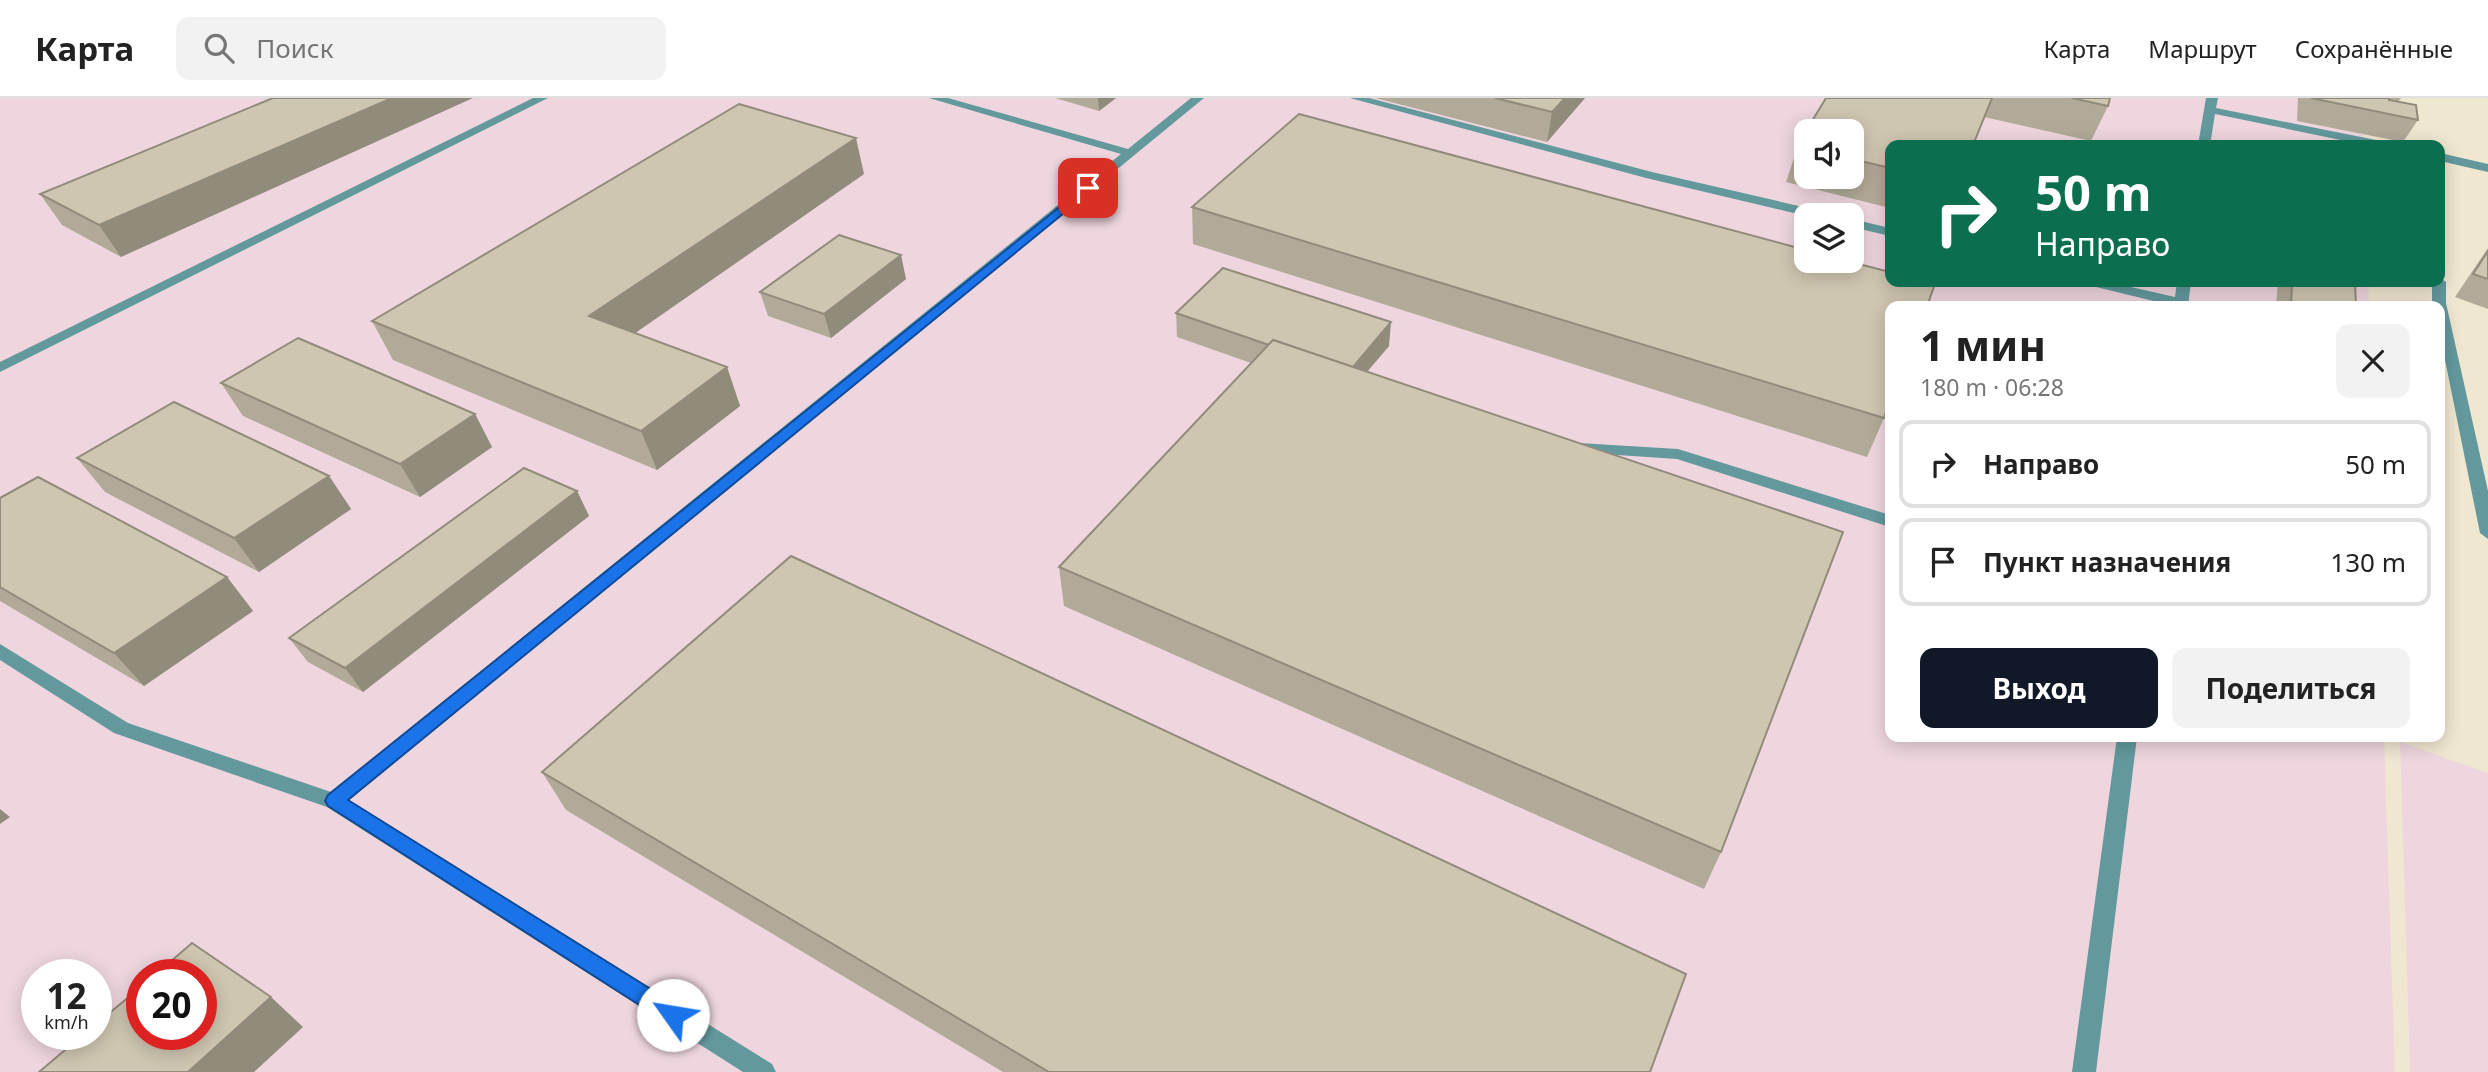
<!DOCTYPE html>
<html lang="ru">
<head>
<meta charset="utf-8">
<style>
  body { margin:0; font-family:"Noto Sans",sans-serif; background:#f2f2f2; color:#222; height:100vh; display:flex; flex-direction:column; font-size:26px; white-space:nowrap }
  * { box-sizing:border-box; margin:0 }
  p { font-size:23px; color:#767676 }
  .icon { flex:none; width:38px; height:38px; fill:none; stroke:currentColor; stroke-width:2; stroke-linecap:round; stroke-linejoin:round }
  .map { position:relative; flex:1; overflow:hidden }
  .drawer { position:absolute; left:1885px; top:203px; width:560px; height:441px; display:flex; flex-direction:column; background:#fff; border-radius:14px; box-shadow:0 4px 18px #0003 }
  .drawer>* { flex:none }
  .guide { position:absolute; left:1885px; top:42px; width:560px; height:147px; border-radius:14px; box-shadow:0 4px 18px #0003; background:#0b6e4f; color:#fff; overflow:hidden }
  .controls { position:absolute; left:1794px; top:21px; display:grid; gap:14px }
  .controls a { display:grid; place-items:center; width:70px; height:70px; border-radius:14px; background:#fff; box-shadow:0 4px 18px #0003; font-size:35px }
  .speed { position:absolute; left:21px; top:861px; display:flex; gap:14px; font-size:35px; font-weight:700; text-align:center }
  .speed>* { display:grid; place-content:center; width:91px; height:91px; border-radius:50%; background:#fff; box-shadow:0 4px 18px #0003; line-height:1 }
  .speed small { font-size:18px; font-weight:400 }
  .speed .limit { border:10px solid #d22; background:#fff; color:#111 }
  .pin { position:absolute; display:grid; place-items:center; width:60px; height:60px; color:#fff; margin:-30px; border-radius:14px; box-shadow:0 4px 10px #0006 }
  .me { position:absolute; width:77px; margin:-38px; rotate:302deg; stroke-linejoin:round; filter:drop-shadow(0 0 5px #0008) }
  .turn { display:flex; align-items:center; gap:24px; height:147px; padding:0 35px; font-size:32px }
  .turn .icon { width:91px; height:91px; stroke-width:2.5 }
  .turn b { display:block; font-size:49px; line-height:60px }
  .round { display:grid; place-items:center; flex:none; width:74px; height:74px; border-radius:14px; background:#f2f2f2 }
  .head { display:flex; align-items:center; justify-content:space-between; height:119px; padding:0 35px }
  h1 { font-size:42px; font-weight:700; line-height:52px }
  .primary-button { display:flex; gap:14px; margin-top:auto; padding:14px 35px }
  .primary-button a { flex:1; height:80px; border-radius:14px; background:#111827; color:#fff; font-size:28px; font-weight:700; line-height:80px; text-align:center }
  .primary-button a+a { background:#f2f2f2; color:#222 }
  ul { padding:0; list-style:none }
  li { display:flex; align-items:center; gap:21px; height:88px; margin:0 14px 10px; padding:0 21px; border:4px solid #e0e0e0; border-radius:14px }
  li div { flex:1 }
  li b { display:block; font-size:26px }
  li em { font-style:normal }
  header { display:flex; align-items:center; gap:42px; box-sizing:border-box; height:98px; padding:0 35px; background:#fff; border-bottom:2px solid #e0e0e0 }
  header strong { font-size:33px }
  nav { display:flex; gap:38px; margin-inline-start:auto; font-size:24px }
  .search { width:490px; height:63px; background:#f2f2f2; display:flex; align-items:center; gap:18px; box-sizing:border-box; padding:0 24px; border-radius:14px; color:#767676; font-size:26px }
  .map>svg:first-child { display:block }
  .industrial { fill:#efd6de; fill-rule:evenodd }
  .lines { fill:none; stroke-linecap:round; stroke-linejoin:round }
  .minor { fill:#63999d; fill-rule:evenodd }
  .wall { fill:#b2aa98 }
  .shaded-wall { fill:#918b7c }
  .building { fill:#cfc6b1; stroke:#918b7c; stroke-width:2 }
  .route { fill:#1a73e8; stroke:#114b97; stroke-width:2 }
</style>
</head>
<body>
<header>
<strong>Карта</strong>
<div class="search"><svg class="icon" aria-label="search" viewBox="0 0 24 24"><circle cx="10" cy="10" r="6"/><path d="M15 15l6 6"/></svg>Поиск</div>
<nav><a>Карта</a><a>Маршрут</a><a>Сохранённые</a></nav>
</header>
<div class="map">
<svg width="2488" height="974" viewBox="0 0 2488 974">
  <rect width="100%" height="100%" fill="#f0e7d1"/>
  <!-- industrial -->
  <g class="industrial">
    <path d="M0,0H2362L2364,47H1890V184H2368L2369,208H1890V639H2384L2395,974H0ZM1806,33H1852V79H1806ZM1806,117H1852V163H1806ZM37,877H96V936H37ZM142,877H201V936H142Z"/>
    <polygon points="2400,644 2488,675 2488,974 2410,974"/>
  </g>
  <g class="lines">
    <!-- minor -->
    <g class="minor">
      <polygon points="533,0 548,0 0,274 0,264"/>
      <polygon points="929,0 948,0 1128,51 1191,0 1204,0 349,702 772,966 776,974 743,974 327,709 114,635 0,562 0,546 128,625 331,694 1121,56"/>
      <polygon points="1350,0 1369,0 1652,74 1825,114 1826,117 1806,118 1646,80"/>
      <polygon points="2206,0 2218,0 2216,10 2381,43 2387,47 2365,47 2215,16 2210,47 2198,47"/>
      <polygon points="2440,55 2488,66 2488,74 2440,63"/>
      <polygon points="1852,121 1890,130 1890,138 1852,129"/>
      <polygon points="2440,180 2446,184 2446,205 2488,393 2488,441 2480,435 2440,237 2440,208 2433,208 2432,205 2432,184 2440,184"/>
      <polygon points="2086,184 2109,184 2175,199 2177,184 2191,184 2188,208 2174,208 2088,187"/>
      <polygon points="1579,345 1678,351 1890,417 1890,429 1677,361 1573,354 1571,350"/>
      <polygon points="2117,639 2137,639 2096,974 2072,974"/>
    </g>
  </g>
  <!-- wall -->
  <g class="wall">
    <polygon points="273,0 121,159 62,127 40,96"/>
    <polygon points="1055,0 1116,0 1099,13"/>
    <polygon points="1375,0 1585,0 1547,44"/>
    <polygon points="1826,0 2110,0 2108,8 2091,43 1984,19 1890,47 1890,110 1786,84 1798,48 1806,34 1806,79 1852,79 1852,33"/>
    <polygon points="2298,0 2401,0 2398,4 2418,22 2403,44 2297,23"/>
    <polygon points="864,76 635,235 727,269 740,308 657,372 393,262 372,223"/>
    <polygon points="1192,109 1884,320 1867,359 1193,146"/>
    <polygon points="2488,150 2488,211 2455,199"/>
    <polygon points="906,181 831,240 768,218 760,194"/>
    <polygon points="2278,184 2355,184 2356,208 2276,208"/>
    <polygon points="1176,215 1389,248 1367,274 1721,754 1704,791 1064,508 1059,469 1251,265 1177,239"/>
    <polygon points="221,285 475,316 492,349 420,399 243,318"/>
    <polygon points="77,360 329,378 351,411 259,474 105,394"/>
    <polygon points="577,393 589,418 363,594 308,564 289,540"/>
    <polygon points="0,400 227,479 253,513 144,588 0,503"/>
    <polygon points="542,674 1650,974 1003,974 566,712"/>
  </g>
  <!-- shaded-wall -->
  <g class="shaded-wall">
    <polygon points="392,0 473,0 121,159 99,127"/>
    <polygon points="1098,0 1116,0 1099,13"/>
    <polygon points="1565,0 1585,0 1547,44 1552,14"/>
    <polygon points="856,40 864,76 605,256 589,218"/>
    <polygon points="901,157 906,181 831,240 824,216"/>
    <polygon points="1391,224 1389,248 1346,298 1348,274"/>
    <polygon points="727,269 740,308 657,372 641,333"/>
    <polygon points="475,316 492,349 420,399 400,366"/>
    <polygon points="329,378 351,411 259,474 234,440"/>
    <polygon points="577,393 589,418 363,594 345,570"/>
    <polygon points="227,479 253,513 144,588 114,555"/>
    <polygon points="0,711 10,719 0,726"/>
    <polygon points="271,899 303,929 254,974 188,974"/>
  </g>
  <!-- building -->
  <g class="building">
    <polygon points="273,0 392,0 99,127 40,96"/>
    <polygon points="1495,0 1565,0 1552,14"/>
    <polygon points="1826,0 1992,0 1973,47 1890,47 1890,70 1852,61 1852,33 1806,33"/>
    <polygon points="2072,0 2110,0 2108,8"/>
    <polygon points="2311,0 2389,0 2389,2 2416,7 2418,22"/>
    <polygon points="739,6 856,40 589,218 727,269 641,333 372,223"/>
    <polygon points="1299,16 1806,152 1806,163 1847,163 1890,174 1890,184 1925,184 1935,186 1927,208 1890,208 1890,303 1884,320 1192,109"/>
    <polygon points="1806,34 1806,50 1798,48"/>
    <polygon points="839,137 901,157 824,216 760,194"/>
    <polygon points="2488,153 2488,181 2473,176"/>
    <polygon points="1223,170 1391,224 1353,269 1273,242 1269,247 1176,215"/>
    <polygon points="2292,184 2355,184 2356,208 2291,208"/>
    <polygon points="298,240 475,316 400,366 221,285"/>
    <polygon points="1273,242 1843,434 1721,754 1059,469"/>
    <polygon points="174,304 329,378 234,440 77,360"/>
    <polygon points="524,370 577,393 345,570 289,540"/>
    <polygon points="38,379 227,479 114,555 0,489 0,400"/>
    <polygon points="791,458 1686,876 1650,974 1049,974 542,674"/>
    <polygon points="192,845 271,899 188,974 39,974 84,936 96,936 96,926 142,888 142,936 201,936 201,877 155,877"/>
  </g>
  <!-- route -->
  <polygon class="route" points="1088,86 1093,90 1092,92 348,702 681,910 684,917 681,924 673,927 666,924 328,708 325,703 328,697"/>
</svg>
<div class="controls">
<a><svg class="icon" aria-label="sound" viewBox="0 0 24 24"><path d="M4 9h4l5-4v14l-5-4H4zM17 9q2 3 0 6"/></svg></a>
<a><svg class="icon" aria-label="layers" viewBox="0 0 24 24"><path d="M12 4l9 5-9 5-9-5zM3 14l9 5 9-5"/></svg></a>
</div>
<div class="speed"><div>12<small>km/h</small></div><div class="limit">20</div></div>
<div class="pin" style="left:1088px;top:90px;background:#d93025"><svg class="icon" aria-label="arrive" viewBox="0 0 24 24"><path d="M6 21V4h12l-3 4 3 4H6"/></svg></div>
<svg class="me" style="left:673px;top:917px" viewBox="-20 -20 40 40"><circle r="19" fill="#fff"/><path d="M0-13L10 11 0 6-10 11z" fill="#1a73e8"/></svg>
<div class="guide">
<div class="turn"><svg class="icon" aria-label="right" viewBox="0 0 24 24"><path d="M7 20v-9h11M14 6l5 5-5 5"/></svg><div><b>50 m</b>Направо</div></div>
</div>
<section class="drawer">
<div class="head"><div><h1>1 мин</h1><p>180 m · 06:28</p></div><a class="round"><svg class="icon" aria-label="close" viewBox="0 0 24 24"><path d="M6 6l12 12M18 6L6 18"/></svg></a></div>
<ul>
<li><svg class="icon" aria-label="right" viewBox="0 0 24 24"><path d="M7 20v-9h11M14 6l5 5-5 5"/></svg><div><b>Направо</b></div><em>50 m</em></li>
<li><svg class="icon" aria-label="arrive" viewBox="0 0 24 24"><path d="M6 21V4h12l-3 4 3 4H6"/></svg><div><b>Пункт назначения</b></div><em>130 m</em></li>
</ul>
<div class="primary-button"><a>Выход</a><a>Поделиться</a></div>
</section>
</div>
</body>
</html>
